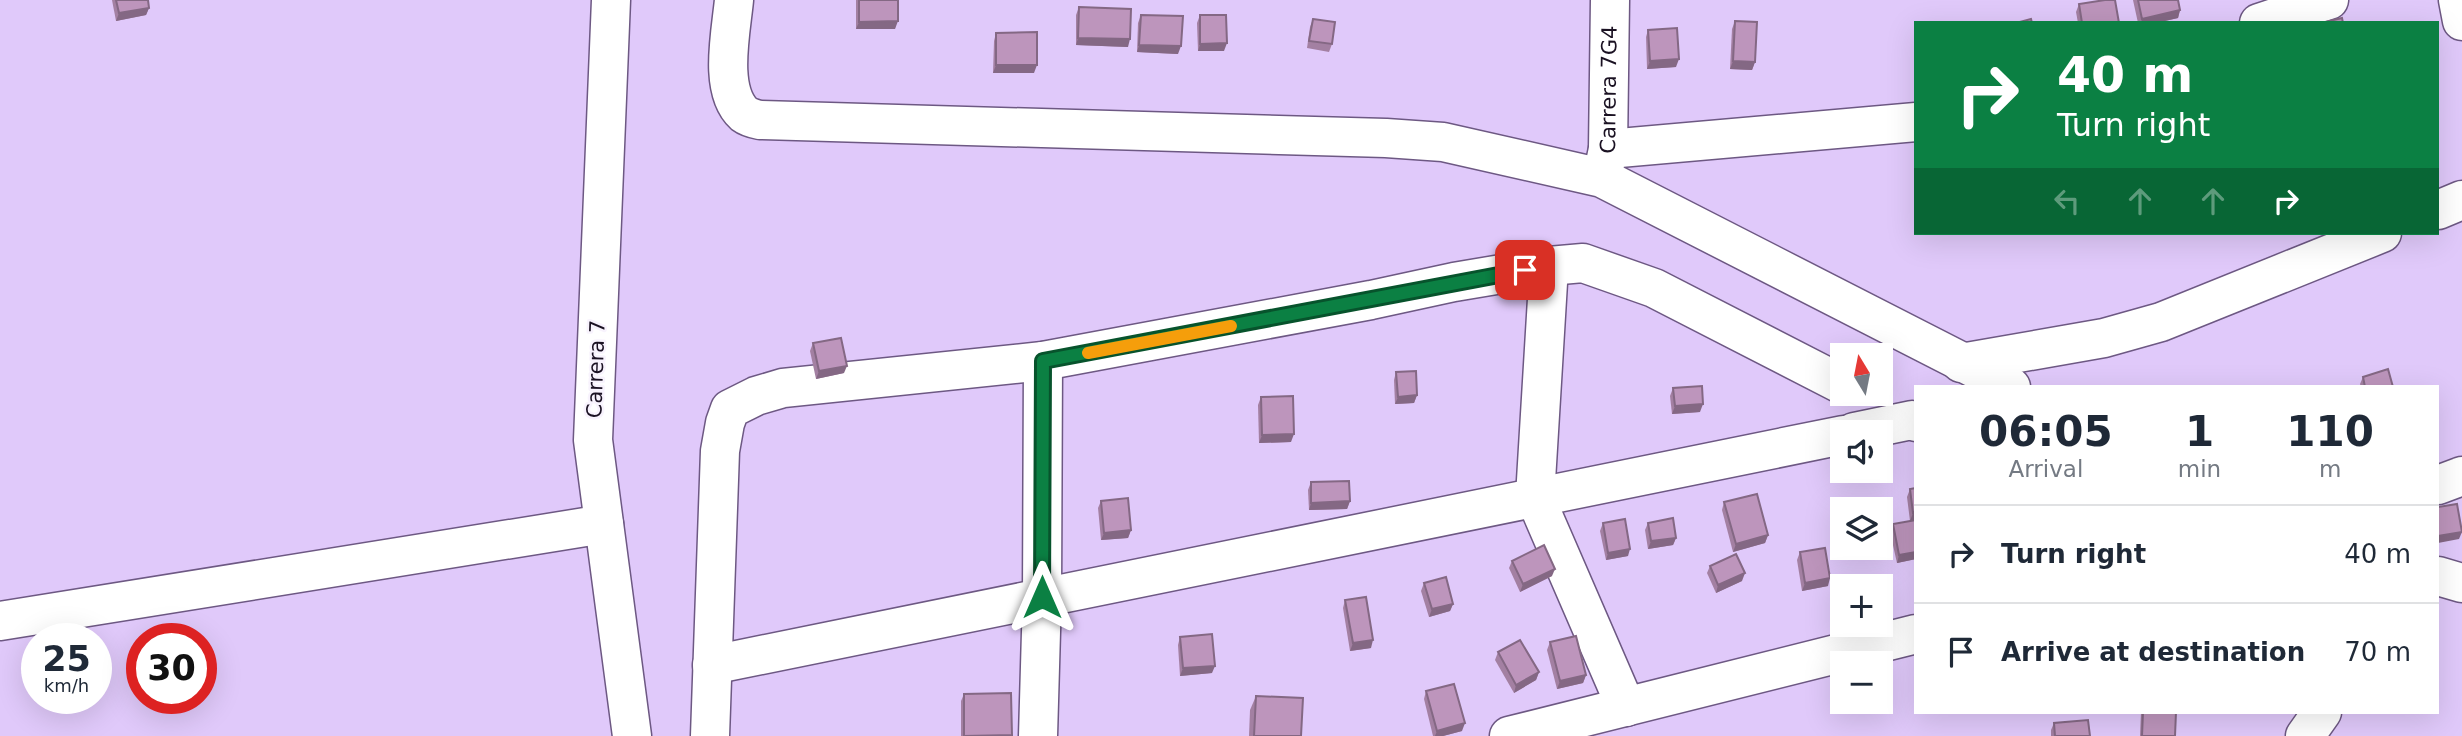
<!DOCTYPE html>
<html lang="en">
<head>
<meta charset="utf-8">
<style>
  body { margin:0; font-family:"DejaVu Sans",sans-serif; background:#f2f2f3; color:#1f2937; height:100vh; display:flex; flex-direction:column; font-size:26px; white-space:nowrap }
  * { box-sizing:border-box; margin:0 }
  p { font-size:23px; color:#747a83 }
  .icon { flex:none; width:38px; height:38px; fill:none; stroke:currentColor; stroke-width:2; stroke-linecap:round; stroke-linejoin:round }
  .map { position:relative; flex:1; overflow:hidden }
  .sheet { position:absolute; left:1914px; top:385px; width:525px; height:329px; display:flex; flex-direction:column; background:#fff; border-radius:0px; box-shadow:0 7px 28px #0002 }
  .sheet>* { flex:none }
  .guide { position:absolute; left:1914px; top:21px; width:525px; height:214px; border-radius:0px; box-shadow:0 7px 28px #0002; background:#0b8043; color:#fff; overflow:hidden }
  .needle { width:46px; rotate:350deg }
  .buttons { position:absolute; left:1830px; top:343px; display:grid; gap:14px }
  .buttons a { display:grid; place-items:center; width:63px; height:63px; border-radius:0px; background:#fff; box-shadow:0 7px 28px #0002; font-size:35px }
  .speed { position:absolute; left:21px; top:623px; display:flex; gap:14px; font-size:35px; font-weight:700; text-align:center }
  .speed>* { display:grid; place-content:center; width:91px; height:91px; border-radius:50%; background:#fff; box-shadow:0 7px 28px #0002; line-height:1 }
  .speed small { font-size:18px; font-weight:400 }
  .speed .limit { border:10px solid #d22; background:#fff; color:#111 }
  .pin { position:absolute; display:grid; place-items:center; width:60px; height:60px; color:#fff; margin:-30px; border-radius:14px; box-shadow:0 4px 10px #0006 }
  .me { position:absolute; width:77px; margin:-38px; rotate:0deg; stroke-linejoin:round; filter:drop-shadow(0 0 5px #0008) }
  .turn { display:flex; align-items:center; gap:24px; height:147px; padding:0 28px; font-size:32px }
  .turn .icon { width:91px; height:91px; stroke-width:2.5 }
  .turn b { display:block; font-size:49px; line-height:60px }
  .lanes { display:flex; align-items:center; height:66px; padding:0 28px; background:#0003; justify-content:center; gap:35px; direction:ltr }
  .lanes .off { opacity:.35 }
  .eta { display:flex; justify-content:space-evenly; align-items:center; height:119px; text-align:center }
  .eta b { font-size:42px; font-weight:700; line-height:49px }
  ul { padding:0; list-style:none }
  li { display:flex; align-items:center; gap:21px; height:98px; padding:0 28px; border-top:2px solid #e0e1e3 }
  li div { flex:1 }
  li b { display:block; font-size:26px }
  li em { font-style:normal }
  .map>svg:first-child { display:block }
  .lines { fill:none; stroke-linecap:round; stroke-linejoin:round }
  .street-casing { stroke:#6d5883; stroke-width:41 }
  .street { stroke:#fff; stroke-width:38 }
  .wall { fill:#a380a2 }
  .shaded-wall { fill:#846884 }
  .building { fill:#bd95bc; stroke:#846884; stroke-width:2 }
  .route-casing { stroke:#07532c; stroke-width:18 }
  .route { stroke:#0b8043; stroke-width:12 }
  .slow { stroke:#f59e0b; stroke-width:12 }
  .labels { text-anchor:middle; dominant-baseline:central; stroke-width:5; stroke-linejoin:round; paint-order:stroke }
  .street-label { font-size:21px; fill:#1a1122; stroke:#f8f3fd }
</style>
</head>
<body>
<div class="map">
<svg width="2462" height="736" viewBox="0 0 2462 736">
  <rect width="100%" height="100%" fill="#e0c9fa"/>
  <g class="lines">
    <defs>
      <g id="street">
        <polyline points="611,0 593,440 632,736"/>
        <path d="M734,0C731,32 718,90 744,114C748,117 755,119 760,120L1386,138L1443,142L1602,178L2011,387"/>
        <polyline points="2458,0 2462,21"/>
        <polyline points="2259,23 2329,0"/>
        <polyline points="1608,149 1916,122"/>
        <path id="s1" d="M1603,173L1608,149L1610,0"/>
        <polyline points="2438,210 2462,200"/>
        <polyline points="1549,266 1535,497 1626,707"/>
        <polyline points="1961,363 2104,338 2161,322 2382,233"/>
        <polyline points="1854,432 1912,420 1916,422"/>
        <polyline points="2438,485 2462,476"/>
        <polyline points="2438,576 2462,583"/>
        <polyline points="0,621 604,524"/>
        <polyline points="712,665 1843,435"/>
        <polyline points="710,736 720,451 725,423 730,409 756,396 783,388 1043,361 1371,300 1454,282 1549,266 1583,263 1654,288 1843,385"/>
        <polyline points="1038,736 1042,597 1043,361"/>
        <polyline points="1509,736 1916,634"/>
        <polyline points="2305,736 2322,712"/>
      </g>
    </defs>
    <!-- street casing -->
    <use href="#street" class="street-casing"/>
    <!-- street -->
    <use href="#street" class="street"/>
  </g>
  <!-- wall -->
  <g class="wall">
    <polygon points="112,0 148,0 149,8 146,15 116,21"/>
    <polygon points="856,0 898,0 895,29 856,29"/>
    <polygon points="2133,0 2178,0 2180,10 2178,18 2156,23 2138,23"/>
    <polygon points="2079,4 2119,23 2078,23 2076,12"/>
    <polygon points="1079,7 1128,47 1076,45 1076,15"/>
    <polygon points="1141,15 1178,54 1137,52 1138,23"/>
    <polygon points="1200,15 1224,51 1198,51 1197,23"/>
    <polygon points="1313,19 1332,44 1329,52 1307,48 1310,27"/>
    <polygon points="1735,21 1755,62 1752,70 1730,69 1732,29"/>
    <polygon points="1648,30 1676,67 1647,69 1646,37"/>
    <polygon points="996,33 1034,73 993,73 994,41"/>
    <polygon points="813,343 844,373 816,379 810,351"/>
    <polygon points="1396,372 1417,395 1414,403 1395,404 1394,380"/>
    <polygon points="2363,377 2393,387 2361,387 2360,384"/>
    <polygon points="1673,388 1700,412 1672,414 1670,396"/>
    <polygon points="1261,397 1291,442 1259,443 1258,405"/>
    <polygon points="1311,482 1350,501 1347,509 1309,510 1308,490"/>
    <polygon points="1916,488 1916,520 1910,521 1907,497 1910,489"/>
    <polygon points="1101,501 1131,530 1128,538 1101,540 1098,508"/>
    <polygon points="1724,502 1768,535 1765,543 1733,552 1722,510"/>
    <polygon points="1916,520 1916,559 1897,563 1890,532 1893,524"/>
    <polygon points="1603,523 1628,556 1606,560 1600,531"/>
    <polygon points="1648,523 1676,538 1673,545 1648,549 1645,530"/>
    <polygon points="1800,552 1828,586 1802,591 1797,560"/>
    <polygon points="1512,561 1552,576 1520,592 1509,568"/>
    <polygon points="1710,566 1742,581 1716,593 1707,573"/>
    <polygon points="1424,583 1453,604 1450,611 1429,617 1421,591"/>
    <polygon points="1345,600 1371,648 1350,651 1343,608"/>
    <polygon points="1180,637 1212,673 1180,676 1178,645"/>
    <polygon points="1550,642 1586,675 1583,683 1557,689 1547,650"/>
    <polygon points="1498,652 1539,672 1536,680 1514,693 1495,660"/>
    <polygon points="1426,691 1462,731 1443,736 1433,736 1424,699"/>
    <polygon points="1011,693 1011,736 961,736 961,701 964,694"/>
    <polygon points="1256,696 1301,736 1249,736 1250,710"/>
    <polygon points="2141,712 2176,712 2175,736 2140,736"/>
    <polygon points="2054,723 2090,736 2051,736 2051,730"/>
  </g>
  <!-- shaded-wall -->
  <g class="shaded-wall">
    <polygon points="149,8 146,15 116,21 119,13"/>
    <polygon points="2180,10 2178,18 2156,23 2141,23 2142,19"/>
    <polygon points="898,21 895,29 856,29 859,22"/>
    <polygon points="1078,38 1130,39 1128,47 1076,45"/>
    <polygon points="1227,43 1224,51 1198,51 1200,44"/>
    <polygon points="1139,45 1181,46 1178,54 1137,52"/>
    <polygon points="1679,59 1676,67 1647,69 1650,61"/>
    <polygon points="1733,61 1755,62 1752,70 1730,69"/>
    <polygon points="996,65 1037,65 1034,73 993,73"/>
    <polygon points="847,366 844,373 816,379 819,371"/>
    <polygon points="1417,395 1414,403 1395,404 1398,397"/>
    <polygon points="1703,404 1700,412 1672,414 1675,406"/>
    <polygon points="1294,434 1291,442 1259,443 1262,435"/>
    <polygon points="1350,501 1347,509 1309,510 1311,503"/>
    <polygon points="1916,512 1916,520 1910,521 1913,513"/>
    <polygon points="1131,530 1128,538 1101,540 1104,533"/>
    <polygon points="2462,532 2459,539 2438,543 2438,536"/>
    <polygon points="1768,535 1765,543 1733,552 1736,544"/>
    <polygon points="1676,538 1673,545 1648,549 1651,541"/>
    <polygon points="1630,549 1628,556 1606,560 1608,553"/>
    <polygon points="1916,552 1916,559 1897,563 1899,555"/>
    <polygon points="1555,569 1552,576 1520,592 1523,584"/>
    <polygon points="1745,573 1742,581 1716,593 1718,585"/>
    <polygon points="1830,578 1828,586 1802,591 1805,583"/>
    <polygon points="1453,604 1450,611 1429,617 1432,609"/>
    <polygon points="1373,640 1371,648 1350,651 1353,643"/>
    <polygon points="1215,666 1212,673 1180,676 1183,668"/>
    <polygon points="1539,672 1536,680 1514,693 1516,685"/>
    <polygon points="1586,675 1583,683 1557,689 1560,681"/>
    <polygon points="1465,723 1462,731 1443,736 1435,736 1437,731"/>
  </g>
  <!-- building -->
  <g class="building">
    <polygon points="116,0 148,0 149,8 119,13"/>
    <polygon points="859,0 898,0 898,21 859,22"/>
    <polygon points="2105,0 2115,0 2119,23 2082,23 2079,4"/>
    <polygon points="2138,0 2178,0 2180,10 2142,19"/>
    <polygon points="1079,7 1131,9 1130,39 1078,38"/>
    <polygon points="1141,15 1183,16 1181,46 1139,45"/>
    <polygon points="1200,15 1226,15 1227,43 1200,44"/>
    <polygon points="2342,18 2343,23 2321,23"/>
    <polygon points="1313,19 1335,22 1332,44 1309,41"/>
    <polygon points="2031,19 2032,23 2016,23"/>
    <polygon points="1735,21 1757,22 1755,62 1733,61"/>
    <polygon points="1677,28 1679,59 1650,61 1648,30"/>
    <polygon points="1037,32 1037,65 996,65 996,33"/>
    <polygon points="841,338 847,366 819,371 813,343"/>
    <polygon points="2388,369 2393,387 2365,387 2363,377"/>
    <polygon points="1416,371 1417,395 1398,397 1396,372"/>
    <polygon points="1702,386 1703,404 1675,406 1673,388"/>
    <polygon points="1293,396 1294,434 1262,435 1261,397"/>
    <polygon points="1349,481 1350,501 1311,503 1311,482"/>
    <polygon points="1916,488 1916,512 1913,513 1910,489"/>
    <polygon points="1757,494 1768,535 1736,544 1724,502"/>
    <polygon points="1128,498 1131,530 1104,533 1101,501"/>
    <polygon points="2457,504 2462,532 2438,536 2438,507"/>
    <polygon points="1673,518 1676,538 1651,541 1648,523"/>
    <polygon points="1625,519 1630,549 1608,553 1603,523"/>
    <polygon points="1916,520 1916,552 1899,555 1893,524"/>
    <polygon points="1544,545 1555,569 1523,584 1512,561"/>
    <polygon points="1825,548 1830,578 1805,583 1800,552"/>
    <polygon points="1736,554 1745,573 1718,585 1710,566"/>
    <polygon points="1446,577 1453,604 1432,609 1424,583"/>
    <polygon points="1366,597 1373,640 1353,643 1345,600"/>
    <polygon points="1212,634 1215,666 1183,668 1180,637"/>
    <polygon points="1576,636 1586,675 1560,681 1550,642"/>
    <polygon points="1520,640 1539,672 1516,685 1498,652"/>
    <polygon points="1454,684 1465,723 1437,731 1426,691"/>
    <polygon points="1011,693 1012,735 964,736 964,694"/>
    <polygon points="1256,696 1303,698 1301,736 1254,736"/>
    <polygon points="2143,712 2176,712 2175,736 2142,736"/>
    <polygon points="2088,720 2090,736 2055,736 2054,723"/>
  </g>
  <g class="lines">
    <defs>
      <polyline id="route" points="1042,597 1043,361 1525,270"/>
    </defs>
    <!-- route casing -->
    <use href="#route" class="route-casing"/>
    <!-- route -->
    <use href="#route" class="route"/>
    <!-- slow -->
    <polyline class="slow" points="1088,353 1231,326"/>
  </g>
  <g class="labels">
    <!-- street labels -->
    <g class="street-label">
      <text stroke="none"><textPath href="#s1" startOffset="84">Carrera 7G4</textPath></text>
      <text transform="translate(596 369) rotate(-88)">Carrera 7</text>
    </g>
  </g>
</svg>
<div class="buttons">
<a><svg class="needle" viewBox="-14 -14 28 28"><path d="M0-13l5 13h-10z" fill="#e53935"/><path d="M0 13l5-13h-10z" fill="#747a83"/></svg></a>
<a><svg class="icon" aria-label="sound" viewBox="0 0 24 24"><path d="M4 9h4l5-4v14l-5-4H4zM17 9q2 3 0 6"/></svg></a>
<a><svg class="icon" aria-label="layers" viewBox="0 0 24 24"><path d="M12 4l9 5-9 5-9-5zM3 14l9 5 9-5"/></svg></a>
<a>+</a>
<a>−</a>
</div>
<div class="speed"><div>25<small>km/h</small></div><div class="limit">30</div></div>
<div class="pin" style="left:1525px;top:270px;background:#d93025"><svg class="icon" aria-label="arrive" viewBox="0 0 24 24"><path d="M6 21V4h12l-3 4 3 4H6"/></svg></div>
<svg class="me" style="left:1042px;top:597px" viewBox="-20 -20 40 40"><path d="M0-17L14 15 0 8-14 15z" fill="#0b8043" stroke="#fff" stroke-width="4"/></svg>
<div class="guide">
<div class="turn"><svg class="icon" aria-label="right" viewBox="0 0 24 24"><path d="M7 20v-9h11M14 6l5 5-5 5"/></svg><div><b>40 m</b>Turn right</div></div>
<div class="lanes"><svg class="icon off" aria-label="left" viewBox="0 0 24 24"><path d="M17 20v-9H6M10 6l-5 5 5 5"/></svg><svg class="icon off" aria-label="ahead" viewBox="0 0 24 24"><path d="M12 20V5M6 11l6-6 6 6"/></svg><svg class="icon off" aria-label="ahead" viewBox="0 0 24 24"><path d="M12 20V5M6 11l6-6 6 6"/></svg><svg class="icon" aria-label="right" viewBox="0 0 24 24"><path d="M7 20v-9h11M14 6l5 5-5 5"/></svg></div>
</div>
<section class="sheet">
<div class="eta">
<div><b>06:05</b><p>Arrival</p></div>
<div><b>1</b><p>min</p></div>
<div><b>110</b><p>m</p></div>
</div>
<ul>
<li><svg class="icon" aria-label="right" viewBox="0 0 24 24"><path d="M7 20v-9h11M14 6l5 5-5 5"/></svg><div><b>Turn right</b></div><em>40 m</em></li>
<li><svg class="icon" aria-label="arrive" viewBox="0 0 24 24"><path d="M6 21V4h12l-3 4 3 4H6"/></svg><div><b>Arrive at destination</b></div><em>70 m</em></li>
</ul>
</section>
</div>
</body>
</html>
